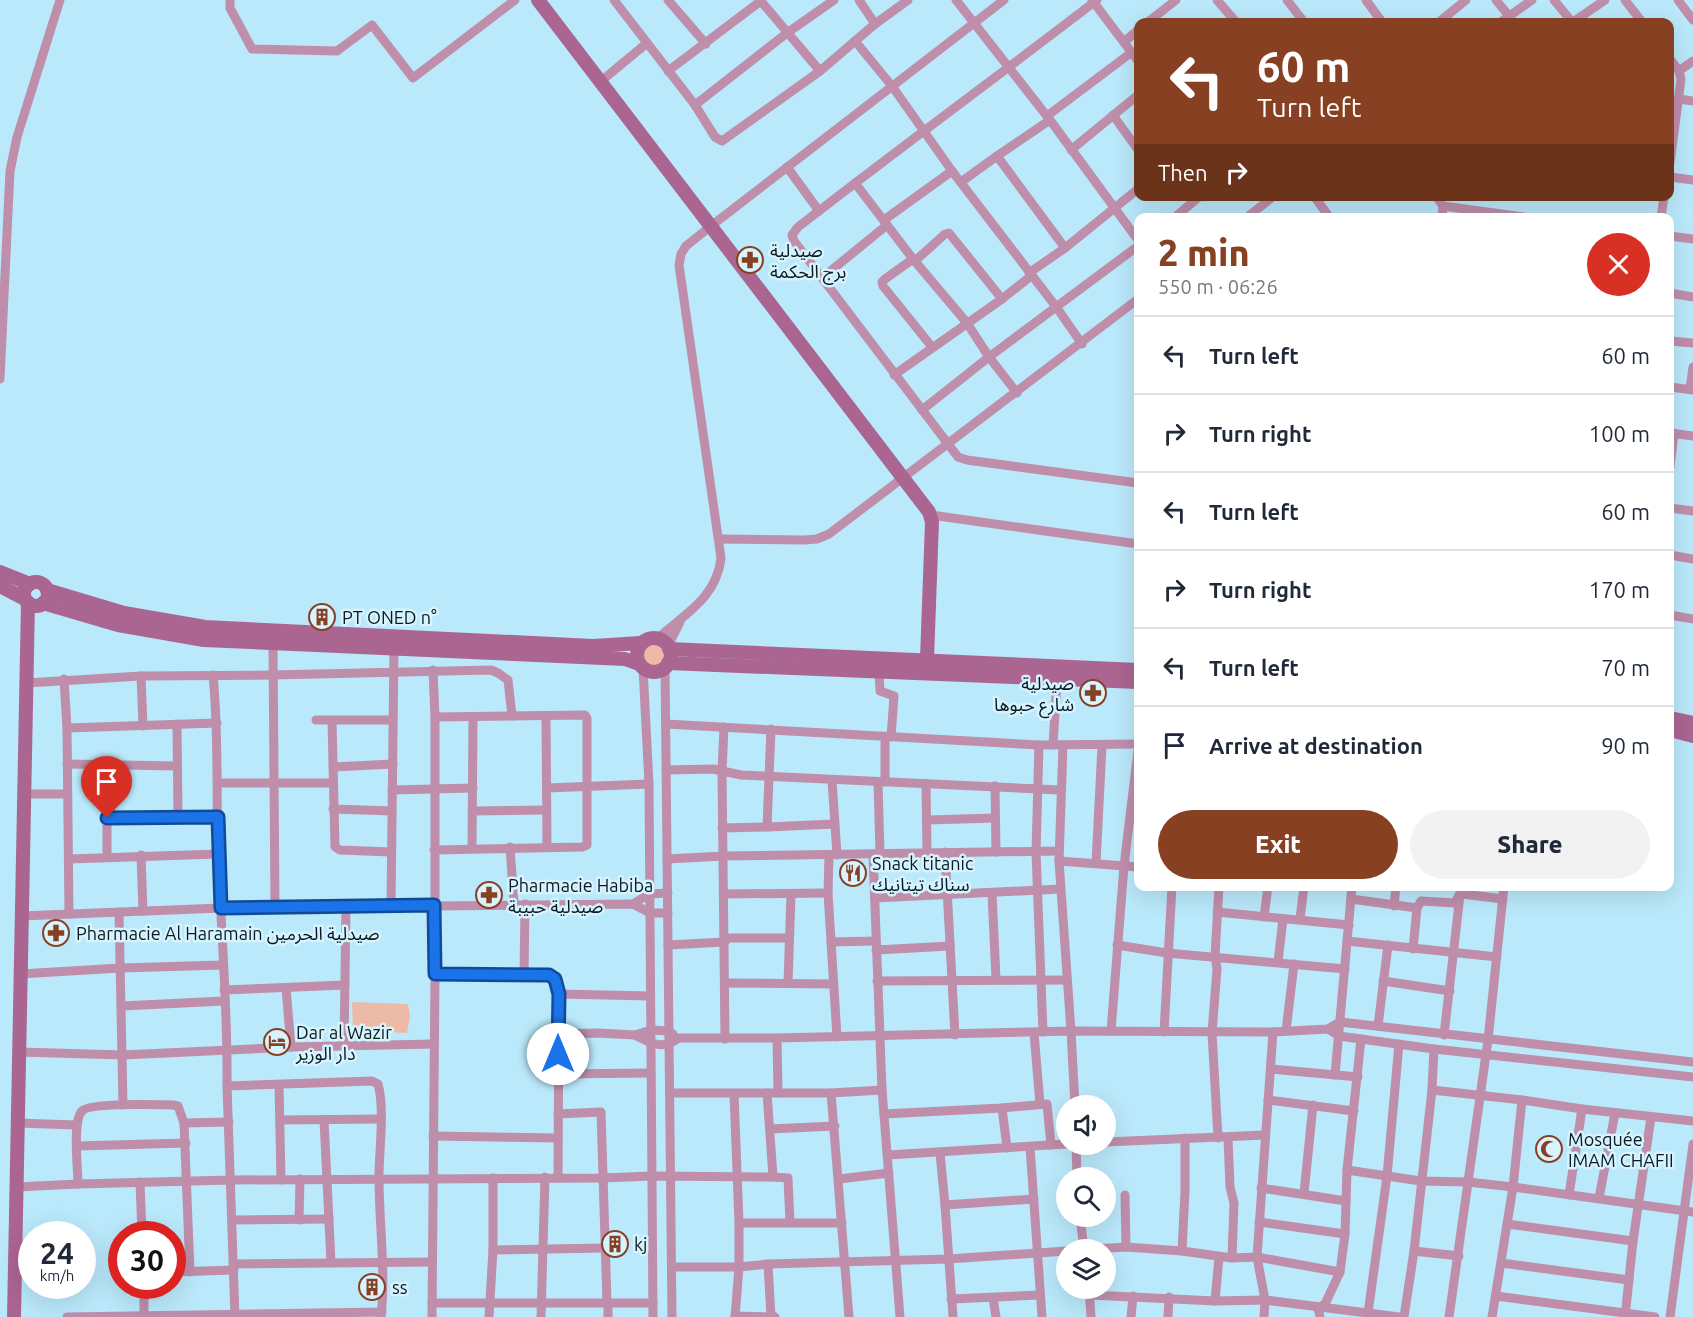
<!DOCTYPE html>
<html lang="en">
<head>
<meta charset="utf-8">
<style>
  body { margin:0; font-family:Ubuntu,"Noto Sans Arabic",sans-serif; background:#f2f2f3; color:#1f2937; height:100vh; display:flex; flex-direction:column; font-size:22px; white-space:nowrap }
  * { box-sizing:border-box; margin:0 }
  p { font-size:20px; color:#747a83 }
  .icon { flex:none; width:33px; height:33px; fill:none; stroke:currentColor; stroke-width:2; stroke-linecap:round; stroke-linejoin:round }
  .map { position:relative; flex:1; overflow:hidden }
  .panel { position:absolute; left:1134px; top:213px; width:540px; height:678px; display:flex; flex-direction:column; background:#fff; border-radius:12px; box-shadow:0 6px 24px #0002 }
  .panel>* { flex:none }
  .hud { position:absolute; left:1134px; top:18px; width:540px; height:183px; border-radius:12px; box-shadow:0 6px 24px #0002; background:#884022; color:#fff; overflow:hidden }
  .fabs { position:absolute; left:1056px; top:1095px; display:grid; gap:12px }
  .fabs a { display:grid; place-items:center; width:60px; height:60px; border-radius:50%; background:#fff; box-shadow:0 6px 24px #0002; font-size:30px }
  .speed { position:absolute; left:18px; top:1221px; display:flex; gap:12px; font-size:30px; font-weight:700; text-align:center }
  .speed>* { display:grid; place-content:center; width:78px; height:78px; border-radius:50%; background:#fff; box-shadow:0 6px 24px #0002; line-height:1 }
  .speed small { font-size:15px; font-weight:400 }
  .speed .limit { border:9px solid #d22; background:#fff; color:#111 }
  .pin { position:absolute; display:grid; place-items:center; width:51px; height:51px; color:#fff; margin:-62px -26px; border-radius:50% 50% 50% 0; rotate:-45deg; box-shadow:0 0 6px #0007 }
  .pin .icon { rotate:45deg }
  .me { position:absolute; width:66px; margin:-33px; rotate:0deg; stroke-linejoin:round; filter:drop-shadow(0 0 4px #0008) }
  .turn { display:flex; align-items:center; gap:21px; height:126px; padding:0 24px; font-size:27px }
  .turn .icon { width:78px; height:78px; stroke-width:2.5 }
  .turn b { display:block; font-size:42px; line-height:51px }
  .then { display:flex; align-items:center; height:57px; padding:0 24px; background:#0003; gap:12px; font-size:22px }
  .round { display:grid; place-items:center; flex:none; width:63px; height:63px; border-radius:32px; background:#f2f2f3 }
  .headline { display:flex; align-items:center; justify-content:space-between; height:102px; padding:0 24px }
  h1 { font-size:36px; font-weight:800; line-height:45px; color:#884022 }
  .action { display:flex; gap:12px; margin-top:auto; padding:12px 24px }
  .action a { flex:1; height:69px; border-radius:36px; background:#884022; color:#fff; font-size:24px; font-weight:800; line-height:69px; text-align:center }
  .action a+a { background:#f2f2f3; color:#1f2937 }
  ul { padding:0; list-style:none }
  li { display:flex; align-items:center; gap:18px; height:78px; padding:0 24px; border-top:2px solid #e0e1e3 }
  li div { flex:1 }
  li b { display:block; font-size:22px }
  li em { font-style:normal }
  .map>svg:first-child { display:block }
  .green { fill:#ecbaa6 }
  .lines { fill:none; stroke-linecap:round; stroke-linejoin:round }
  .street { stroke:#bf8eab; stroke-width:9 }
  .secondary { stroke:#ab6591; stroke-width:14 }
  .route-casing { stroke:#114b97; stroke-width:15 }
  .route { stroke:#1a73e8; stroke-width:10 }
  .labels { text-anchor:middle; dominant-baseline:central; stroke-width:5; stroke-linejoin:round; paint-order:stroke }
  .poi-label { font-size:18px; fill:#091b22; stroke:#d7f3fe; text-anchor:start }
</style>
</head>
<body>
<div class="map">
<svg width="1693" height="1317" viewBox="0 0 1693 1317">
  <rect width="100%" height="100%" fill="#bae9fb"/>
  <!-- green -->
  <g class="green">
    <circle cx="653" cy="653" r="13"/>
    <polygon points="352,1002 408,1004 410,1016 407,1033 353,1030"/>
  </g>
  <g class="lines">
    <!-- street -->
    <g class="street">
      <polyline points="230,0 230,8 252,49 337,51 372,25 413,78 515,0"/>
      <polyline points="614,0 695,105 715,137 722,141 820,71 875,24 908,0"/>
      <polyline points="668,0 706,44"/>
      <polyline points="760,0 820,71"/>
      <polyline points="859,0 875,24"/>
      <polyline points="956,0 1050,120 1138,240"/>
      <polyline points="1092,0 1138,61"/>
      <path d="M1097,0C998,76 897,150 798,227L792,235L794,241L958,457L967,460L1138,483"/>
      <polyline points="1217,0 1236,22"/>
      <polyline points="1287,0 1304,22"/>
      <polyline points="1366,0 1382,22"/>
      <polyline points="1496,0 1509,16"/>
      <polyline points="1554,0 1572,22"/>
      <polyline points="1625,0 1642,22"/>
      <polyline points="1678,0 1693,20"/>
      <polyline points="1148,22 1176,0"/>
      <polyline points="1439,22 1466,0"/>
      <polyline points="1501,22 1532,0"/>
      <polyline points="1573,22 1605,0"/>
      <polyline points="855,41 892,86 952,171 1057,308 1082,344"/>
      <polyline points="1124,42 1138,30"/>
      <polyline points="1670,59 1679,71 1681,79 1670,163"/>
      <polyline points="668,71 762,0"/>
      <polyline points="1679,71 1693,61"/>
      <polyline points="600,82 647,43"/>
      <polyline points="1679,99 1693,101"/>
      <polyline points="695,105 787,33 834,0"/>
      <polyline points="1113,115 1138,150"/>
      <polyline points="1047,116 1132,52"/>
      <polyline points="1050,120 997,156 1065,248"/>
      <polyline points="1071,150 1138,95"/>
      <polyline points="787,167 819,211"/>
      <polyline points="1670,177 1693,180"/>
      <polyline points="961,182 997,156"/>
      <polyline points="855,183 913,259 967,323 989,357 1017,393"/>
      <polyline points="1314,196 1330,218"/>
      <polyline points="1436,196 1443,206 1442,218"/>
      <polyline points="1443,206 1531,218"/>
      <polyline points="1174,218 1200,196"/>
      <polyline points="1246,218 1274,196"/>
      <polyline points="1661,218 1664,196"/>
      <polyline points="884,220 952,171"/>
      <polyline points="1670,236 1693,239"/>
      <polyline points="913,259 885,279 882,282 883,286 932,347"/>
      <polyline points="1029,273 1065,248 1138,189"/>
      <polyline points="822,278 887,225"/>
      <polyline points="1670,293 1693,297"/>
      <polyline points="1002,299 1031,276"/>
      <polyline points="1670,341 1693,343"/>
      <polyline points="894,375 1002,299 949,233 945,234 915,261"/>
      <polyline points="0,379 10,171 17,137 60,0"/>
      <polyline points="1670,387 1693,390"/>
      <polyline points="1690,389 1693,367"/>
      <polyline points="922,410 989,357 1138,246"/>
      <polyline points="1670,433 1693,436"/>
      <polyline points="1670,467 1674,433"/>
      <polyline points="1670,508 1693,511"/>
      <polyline points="931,515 1138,544"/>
      <polyline points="719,539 804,540 817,539 829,534 1138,299"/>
      <polyline points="1670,555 1693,559"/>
      <polyline points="1670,615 1693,619"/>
      <path d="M658,638C685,614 717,597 721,558L679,265L681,254L686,246L711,226L1004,0"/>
      <polyline points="273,643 275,908"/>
      <polyline points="668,646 680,622"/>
      <polyline points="665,667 672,1317"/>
      <polyline points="643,668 649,784 653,1317"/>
      <polyline points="879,672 880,691 894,696 891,737"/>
      <path d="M213,675C219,735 216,794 218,853C221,931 228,1009 227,1086L235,1317"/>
      <polyline points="141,676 143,726"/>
      <polyline points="64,679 67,728 69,914"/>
      <polyline points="26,683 141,676 273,675 491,670 498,673 508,680 512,716"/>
      <polyline points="546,716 547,847"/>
      <polyline points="316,720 393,720"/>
      <polyline points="332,721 335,847 340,850 391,852"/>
      <polyline points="177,724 178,818"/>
      <polyline points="666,724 1039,745 1138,744"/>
      <polyline points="724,727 722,772 725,1039"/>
      <polyline points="67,728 217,723"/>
      <polyline points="771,729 767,827 835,824"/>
      <polyline points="885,737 885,782"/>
      <polyline points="1039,745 1036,852 1043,1032"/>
      <polyline points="1053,745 1057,680"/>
      <polyline points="1063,745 1059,861 1071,1031 1075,1106"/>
      <polyline points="67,764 177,766"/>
      <polyline points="333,767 393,764"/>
      <polyline points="666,770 713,769 741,775 1060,790"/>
      <polyline points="832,780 837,855"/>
      <polyline points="878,782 880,854"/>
      <polyline points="218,783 333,783"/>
      <polyline points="926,784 927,852"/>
      <polyline points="995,786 996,852"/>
      <polyline points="547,788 649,784"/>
      <polyline points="392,790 473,788"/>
      <polyline points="23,794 67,794"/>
      <polyline points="333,809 392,811"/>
      <polyline points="473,811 546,810"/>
      <polyline points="107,818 218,817"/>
      <polyline points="927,820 995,818"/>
      <polyline points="722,828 767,827"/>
      <polyline points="510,847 514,904"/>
      <polyline points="472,848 473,718"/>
      <polyline points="434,850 582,847 587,845 587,718 585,715 435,717"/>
      <polyline points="945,852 955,1035"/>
      <polyline points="873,854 882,1090 900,1317"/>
      <polyline points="141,855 143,911"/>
      <polyline points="829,855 828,893 837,1037"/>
      <polyline points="107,857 107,818 110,766"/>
      <polyline points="69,859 218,854"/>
      <polyline points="667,859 723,856 1059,851"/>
      <polyline points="1059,861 1138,867"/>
      <polyline points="1096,863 1102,746"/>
      <polyline points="992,893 996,979"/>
      <polyline points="724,894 828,893"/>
      <polyline points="875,898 1060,889"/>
      <polyline points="1351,899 1417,908"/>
      <polyline points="633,904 649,894 668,893"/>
      <polyline points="391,906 394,648"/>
      <polyline points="1394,906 1396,886"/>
      <polyline points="119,912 123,1105"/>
      <polyline points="1217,912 1349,925"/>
      <polyline points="21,916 221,908 633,904 650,913 668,913"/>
      <polyline points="1264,917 1268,886"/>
      <polyline points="1300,919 1304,886"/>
      <polyline points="725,938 789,938"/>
      <polyline points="1347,941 1497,957"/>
      <polyline points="831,942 876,941"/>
      <polyline points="668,945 725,942"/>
      <polyline points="1117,945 1167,953 1345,969"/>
      <polyline points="1413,949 1417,908 1421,901 1455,903 1459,895 1462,894 1503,899"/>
      <polyline points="876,950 950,946"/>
      <polyline points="1278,962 1283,919"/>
      <polyline points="20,974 120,968 223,965"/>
      <polyline points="435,974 549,975 557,981 559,994 558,1178"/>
      <polyline points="524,975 525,904"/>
      <polyline points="877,981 1067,980"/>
      <polyline points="1383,981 1450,991"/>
      <polyline points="725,983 833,984"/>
      <polyline points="788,983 791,895"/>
      <polyline points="286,988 291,1047"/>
      <polyline points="224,990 345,985"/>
      <polyline points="559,994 650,996"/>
      <polyline points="122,1006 224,1001"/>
      <polyline points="1378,1026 1388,945"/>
      <polyline points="1328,1029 1339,1036 1434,1049 1693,1077"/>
      <polyline points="1111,1031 1124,866 1138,750"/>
      <polyline points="1286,1031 1294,964"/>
      <polyline points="1164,1032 1172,886"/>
      <polyline points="1034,1033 1040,1104"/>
      <polyline points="558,1034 597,1033 635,1035 651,1030 669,1031 673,1034"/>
      <path d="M635,1035C652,1044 663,1050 679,1038H777L1071,1031L1273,1032L1328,1029L1340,1022L1693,1062"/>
      <polyline points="1444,1035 1461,886"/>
      <polyline points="777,1038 778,1093"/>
      <polyline points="344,1046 346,907"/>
      <polyline points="19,1052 123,1055 291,1047 433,1044"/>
      <polyline points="1271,1069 1358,1077"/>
      <polyline points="559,1074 651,1073"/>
      <polyline points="1335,1075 1352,886"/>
      <polyline points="279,1085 281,1180"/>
      <path d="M227,1086L372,1081L378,1084C385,1109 379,1150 379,1177C379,1223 386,1271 381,1317"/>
      <polyline points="1432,1090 1522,1100 1582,1109 1693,1121"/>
      <polyline points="670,1093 831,1093 882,1090"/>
      <polyline points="767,1093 773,1177"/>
      <polyline points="831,1093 849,1317"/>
      <polyline points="734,1094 739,1223 739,1267 735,1317"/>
      <polyline points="1268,1100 1354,1111"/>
      <polyline points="1002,1108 1007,1148"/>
      <polyline points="558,1114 601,1112 607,1302"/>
      <polyline points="884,1114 1002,1108 1047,1104 1051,1145"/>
      <polyline points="280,1120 380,1119"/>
      <polyline points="324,1120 331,1263"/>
      <polyline points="17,1123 77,1125"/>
      <polyline points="184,1123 229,1122"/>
      <polyline points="770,1129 835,1126"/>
      <polyline points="433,1136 558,1138"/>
      <polyline points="1218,1138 1212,1033 1217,969 1215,956 1219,886"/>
      <polyline points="1228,1138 1230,1187 1234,1203 1232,1258"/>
      <polyline points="1106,1142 1265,1135"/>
      <polyline points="1076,1144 1077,1178"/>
      <polyline points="77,1146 186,1143"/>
      <polyline points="1030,1147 1042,1317"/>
      <polyline points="940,1153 945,1205 953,1317"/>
      <polyline points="888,1155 1066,1144"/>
      <polyline points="1347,1170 1421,1181 1468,1182 1513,1187 1693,1212"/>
      <polyline points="839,1179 889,1173"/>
      <polyline points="140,1182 142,1234"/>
      <path d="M78,1184C78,1169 72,1121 82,1111C90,1102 159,1105 173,1105L178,1106L184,1123L190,1272"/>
      <polyline points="16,1187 78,1184 231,1180 602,1178 652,1176 773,1177 788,1178 790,1223"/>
      <polyline points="1261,1188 1346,1201"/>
      <polyline points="1304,1193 1313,1105"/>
      <polyline points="1125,1195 1126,1247"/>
      <polyline points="1569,1195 1582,1109"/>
      <polyline points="1599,1198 1615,1113"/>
      <polyline points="945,1205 1034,1199"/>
      <polyline points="1080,1216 1084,1250"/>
      <polyline points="232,1220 329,1219"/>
      <polyline points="299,1220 300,1179"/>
      <polyline points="1259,1222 1345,1234"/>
      <polyline points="739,1223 842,1223"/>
      <polyline points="1507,1224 1633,1241"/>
      <polyline points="493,1250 604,1248"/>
      <polyline points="1078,1250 1126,1247 1182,1251 1232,1258 1257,1257 1340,1272"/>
      <polyline points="1182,1251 1185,1191 1185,1138"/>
      <polyline points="1414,1251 1459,1256"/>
      <polyline points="1501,1263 1629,1280"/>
      <polyline points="234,1264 432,1262"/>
      <polyline points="768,1264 771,1317"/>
      <polyline points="672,1267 739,1267 768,1264 948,1259 1066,1251"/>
      <polyline points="172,1272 234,1270"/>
      <polyline points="1089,1288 1091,1317"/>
      <polyline points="1090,1295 1215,1301 1265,1300 1399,1317"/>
      <polyline points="1496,1296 1655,1317"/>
      <polyline points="993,1298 996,1317"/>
      <polyline points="951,1299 1040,1295"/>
      <polyline points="1215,1301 1219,1257"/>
      <polyline points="432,1303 653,1303"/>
      <polyline points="1368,1313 1387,1176 1399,1044"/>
      <polyline points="144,1315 144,1286"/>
      <polyline points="735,1316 775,1317"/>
      <polyline points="67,1317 382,1312"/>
      <polyline points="432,1317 435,974 435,717 433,670"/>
      <polyline points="489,1317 493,1250 493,1178"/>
      <polyline points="541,1317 545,1177"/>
      <polyline points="608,1317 608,1303"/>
      <polyline points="1131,1317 1133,1296"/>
      <polyline points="1168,1317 1169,1297"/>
      <polyline points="1264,1317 1265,1300 1257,1257 1273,1032"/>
      <polyline points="1320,1317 1318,1308 1325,1304 1340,1272 1345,1234 1347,1170 1361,1039"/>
      <polyline points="1404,1317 1414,1251 1432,1090 1434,1049"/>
      <polyline points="1449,1317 1488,1040 1504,886"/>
      <polyline points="1492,1317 1513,1187 1522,1100"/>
      <polyline points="1625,1317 1633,1241 1651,1117"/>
      <polyline points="1670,1317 1693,1144"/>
    </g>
    <!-- secondary -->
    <g class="secondary">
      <polyline points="538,0 929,512 932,522 927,659"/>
      <polyline points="0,572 30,584"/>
      <circle cx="36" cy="594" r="12"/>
      <polyline points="0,586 25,599"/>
      <polyline points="47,590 124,613 205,627 593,646 641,643"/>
      <polyline points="43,603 118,625 204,640 625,659 639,664"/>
      <circle cx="654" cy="655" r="17"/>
      <polyline points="669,649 1138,670"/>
      <polyline points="668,663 1138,682"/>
      <polyline points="1670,718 1693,723"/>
      <polyline points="1670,730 1693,736"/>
      <polyline points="14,1317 28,602"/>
    </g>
  </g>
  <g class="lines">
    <defs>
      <polyline id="route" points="107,818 218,817 221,908 434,905 435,974 549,975 555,979 559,994 558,1054"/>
    </defs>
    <!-- route casing -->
    <use href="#route" class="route-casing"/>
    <!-- route -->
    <use href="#route" class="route"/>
  </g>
  <!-- icons -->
  <defs>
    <symbol id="pharmacy-ring" viewBox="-11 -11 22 22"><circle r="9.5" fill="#d7f3fe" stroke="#884022" stroke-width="1.5"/><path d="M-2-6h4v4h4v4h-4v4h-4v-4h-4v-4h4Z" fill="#884022"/></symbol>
    <symbol id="building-ring" viewBox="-11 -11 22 22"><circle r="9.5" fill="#d7f3fe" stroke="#884022" stroke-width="1.5"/><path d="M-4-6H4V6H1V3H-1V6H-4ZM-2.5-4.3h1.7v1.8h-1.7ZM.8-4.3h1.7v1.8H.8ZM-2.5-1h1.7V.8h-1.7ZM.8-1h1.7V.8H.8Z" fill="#884022"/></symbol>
    <symbol id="restaurant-ring" viewBox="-11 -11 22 22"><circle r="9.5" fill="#d7f3fe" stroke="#884022" stroke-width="1.5"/><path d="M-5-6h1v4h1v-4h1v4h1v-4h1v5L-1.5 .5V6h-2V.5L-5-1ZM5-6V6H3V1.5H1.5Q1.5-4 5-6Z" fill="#884022"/></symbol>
    <symbol id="hotel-ring" viewBox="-11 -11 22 22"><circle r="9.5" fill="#d7f3fe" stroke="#884022" stroke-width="1.5"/><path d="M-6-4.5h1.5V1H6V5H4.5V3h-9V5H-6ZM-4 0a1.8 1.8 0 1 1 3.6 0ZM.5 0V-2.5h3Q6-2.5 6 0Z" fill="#884022"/></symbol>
    <symbol id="mosque-ring" viewBox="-11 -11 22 22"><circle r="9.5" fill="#d7f3fe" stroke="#884022" stroke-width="1.5"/><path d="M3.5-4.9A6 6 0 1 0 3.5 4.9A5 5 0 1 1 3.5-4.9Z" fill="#884022"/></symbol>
  </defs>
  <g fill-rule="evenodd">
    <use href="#pharmacy-ring" x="735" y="245" width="30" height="30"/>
    <use href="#building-ring" x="307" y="602" width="30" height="30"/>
    <use href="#pharmacy-ring" x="1078" y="678" width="30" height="30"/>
    <use href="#restaurant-ring" x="838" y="858" width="30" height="30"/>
    <use href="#pharmacy-ring" x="474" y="880" width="30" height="30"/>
    <use href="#pharmacy-ring" x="41" y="918" width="30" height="30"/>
    <use href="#hotel-ring" x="262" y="1027" width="30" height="30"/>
    <use href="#mosque-ring" x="1534" y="1134" width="30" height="30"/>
    <use href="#building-ring" x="600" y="1229" width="30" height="30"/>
    <use href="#building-ring" x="357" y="1272" width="30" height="30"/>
  </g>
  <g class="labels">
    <!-- poi labels -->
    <g class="poi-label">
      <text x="770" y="250">صيدلية<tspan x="770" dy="21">برج الحكمة</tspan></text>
      <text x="342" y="617">PT ONED n°</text>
      <text x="1074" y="683" text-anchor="end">صيدلية<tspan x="1074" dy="21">شارع حبوها</tspan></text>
      <text x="872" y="863">Snack titanic<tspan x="872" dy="21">سناك تيتانيك</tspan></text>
      <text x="508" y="885">Pharmacie Habiba<tspan x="508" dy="21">صيدلية حبيبة</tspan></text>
      <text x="76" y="933">Pharmacie Al Haramain صيدلية الحرمين</text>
      <text x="296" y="1032">Dar al Wazir<tspan x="296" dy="21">دار الوزير</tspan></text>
      <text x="1568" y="1139">Mosquée<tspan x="1568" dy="21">IMAM CHAFII</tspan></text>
      <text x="634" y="1244">kj</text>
      <text x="392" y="1287">ss</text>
    </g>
  </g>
</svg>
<div class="fabs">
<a><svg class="icon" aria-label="sound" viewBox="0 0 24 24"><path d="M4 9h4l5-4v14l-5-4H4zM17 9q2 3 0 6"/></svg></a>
<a><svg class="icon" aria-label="search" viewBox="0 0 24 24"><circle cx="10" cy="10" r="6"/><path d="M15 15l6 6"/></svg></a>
<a><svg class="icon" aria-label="layers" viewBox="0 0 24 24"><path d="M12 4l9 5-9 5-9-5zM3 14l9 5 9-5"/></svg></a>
</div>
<div class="speed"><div>24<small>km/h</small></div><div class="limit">30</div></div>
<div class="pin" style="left:107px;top:818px;background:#d93025"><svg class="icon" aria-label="arrive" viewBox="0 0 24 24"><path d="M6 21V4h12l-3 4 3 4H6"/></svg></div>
<svg class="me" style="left:558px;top:1054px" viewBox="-20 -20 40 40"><circle r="19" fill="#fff"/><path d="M0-13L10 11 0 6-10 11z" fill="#1a73e8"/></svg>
<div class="hud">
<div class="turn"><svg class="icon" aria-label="left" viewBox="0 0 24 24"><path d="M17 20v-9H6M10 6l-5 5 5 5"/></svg><div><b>60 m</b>Turn left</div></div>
<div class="then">Then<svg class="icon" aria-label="right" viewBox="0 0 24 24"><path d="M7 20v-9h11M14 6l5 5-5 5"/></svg></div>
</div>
<section class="panel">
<div class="headline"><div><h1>2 min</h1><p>550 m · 06:26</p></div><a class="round" style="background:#d93025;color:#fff"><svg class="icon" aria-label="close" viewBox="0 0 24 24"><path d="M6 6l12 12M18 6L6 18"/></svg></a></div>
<ul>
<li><svg class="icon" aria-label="left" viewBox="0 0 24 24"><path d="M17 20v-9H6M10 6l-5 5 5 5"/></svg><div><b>Turn left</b></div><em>60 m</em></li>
<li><svg class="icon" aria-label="right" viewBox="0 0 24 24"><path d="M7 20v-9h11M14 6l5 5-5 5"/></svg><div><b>Turn right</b></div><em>100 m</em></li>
<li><svg class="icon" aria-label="left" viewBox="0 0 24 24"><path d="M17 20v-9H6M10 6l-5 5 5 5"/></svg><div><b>Turn left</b></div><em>60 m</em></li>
<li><svg class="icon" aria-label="right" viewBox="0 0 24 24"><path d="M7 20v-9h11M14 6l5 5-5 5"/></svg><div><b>Turn right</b></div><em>170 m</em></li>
<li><svg class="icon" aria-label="left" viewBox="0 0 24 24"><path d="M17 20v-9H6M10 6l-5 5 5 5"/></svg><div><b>Turn left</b></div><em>70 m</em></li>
<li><svg class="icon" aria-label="arrive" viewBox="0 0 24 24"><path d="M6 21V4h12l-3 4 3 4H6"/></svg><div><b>Arrive at destination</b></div><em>90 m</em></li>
</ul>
<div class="action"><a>Exit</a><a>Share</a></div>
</section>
</div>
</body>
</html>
